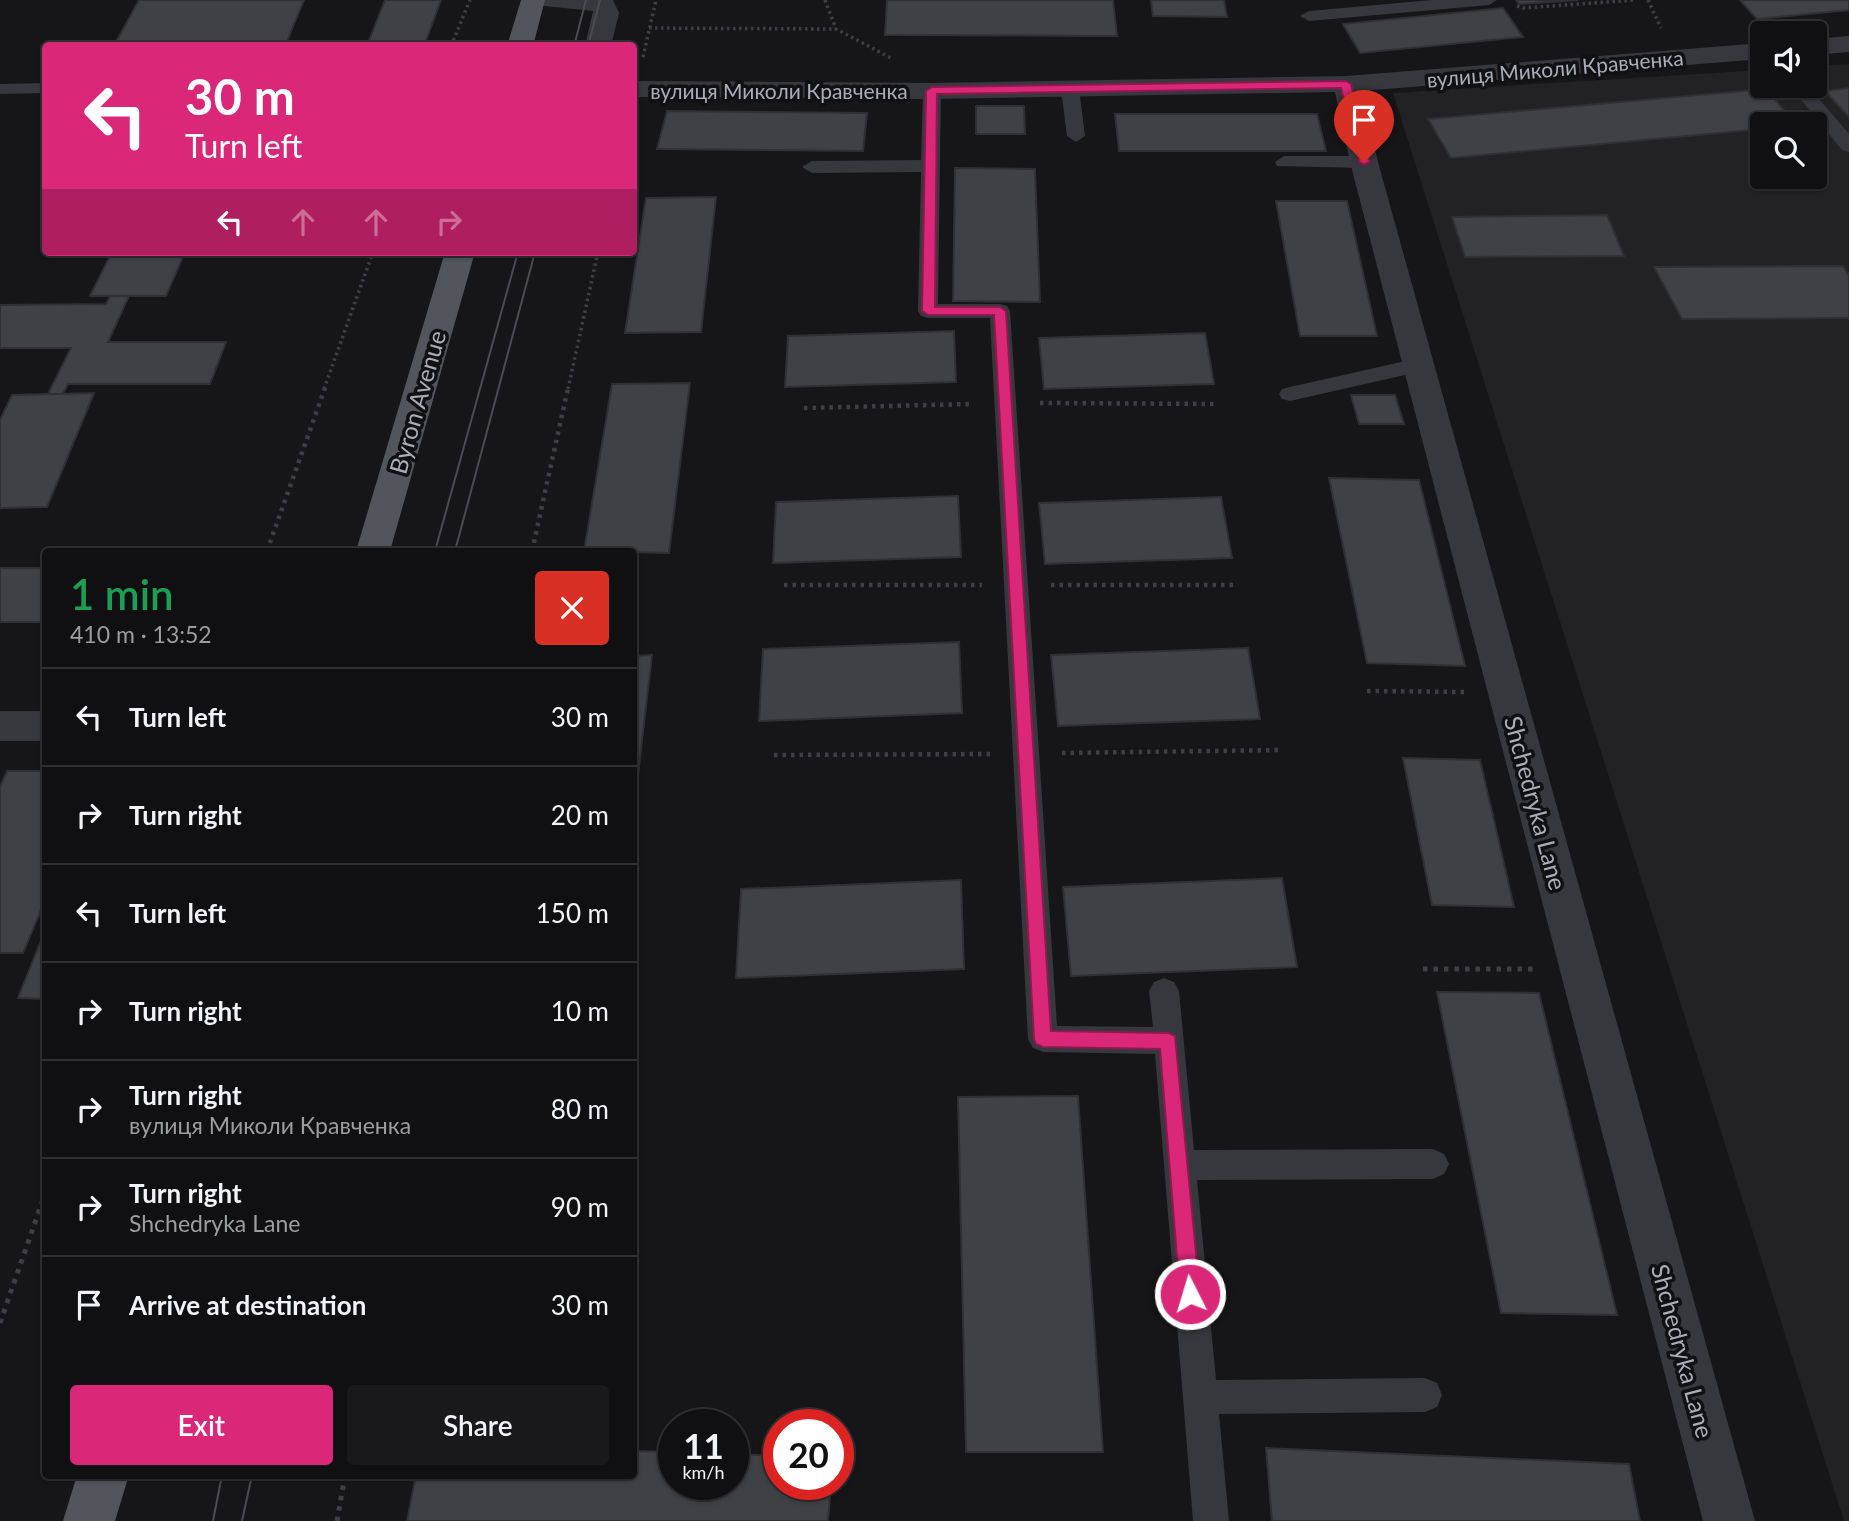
<!DOCTYPE html>
<html lang="en">
<head>
<meta charset="utf-8">
<style>
  body { margin:0; font-family:Lato,sans-serif; background:#19191b; color:#f1f3f6; height:100vh; display:flex; flex-direction:column; font-size:26px; white-space:nowrap }
  * { box-sizing:border-box; margin:0 }
  p { font-size:23px; color:#9c9d9f }
  .icon { flex:none; width:38px; height:38px; fill:none; stroke:currentColor; stroke-width:2; stroke-linecap:round; stroke-linejoin:round }
  .map { position:relative; flex:1; overflow:hidden }
  .side { position:absolute; left:42px; top:548px; width:595px; height:931px; display:flex; flex-direction:column; background:#101012; border-radius:7px; box-shadow:0 2px 5px #0004,0 0 0 2px #303032 }
  .side>* { flex:none }
  .top-card { position:absolute; left:42px; top:42px; width:595px; height:214px; border-radius:7px; box-shadow:0 2px 5px #0004,0 0 0 2px #303032; background:#db2777; color:#fff; overflow:hidden }
  .buttons { position:absolute; left:1750px; top:21px; display:grid; gap:14px }
  .buttons a { display:grid; place-items:center; width:77px; height:77px; border-radius:7px; background:#101012; box-shadow:0 2px 5px #0004,0 0 0 2px #303032; font-size:35px }
  .speed { position:absolute; left:658px; top:1409px; display:flex; gap:14px; font-size:35px; font-weight:700; text-align:center }
  .speed>* { display:grid; place-content:center; width:91px; height:91px; border-radius:50%; background:#101012; box-shadow:0 2px 5px #0004,0 0 0 2px #303032; line-height:1 }
  .speed small { font-size:18px; font-weight:400 }
  .speed .limit { border:10px solid #d22; background:#fff; color:#111 }
  .pin { position:absolute; display:grid; place-items:center; width:60px; height:60px; color:#fff; margin:-72px -30px; border-radius:50% 50% 50% 0; rotate:-45deg; box-shadow:0 0 7px #0007 }
  .pin .icon { rotate:45deg }
  .me { position:absolute; width:77px; margin:-38px; rotate:355deg; stroke-linejoin:round; filter:drop-shadow(0 0 5px #0008) }
  .turn { display:flex; align-items:center; gap:24px; height:147px; padding:0 28px; font-size:32px }
  .turn .icon { width:91px; height:91px; stroke-width:2.5 }
  .turn b { display:block; font-size:49px; line-height:60px }
  .lanes { display:flex; align-items:center; height:66px; padding:0 28px; background:#0003; justify-content:center; gap:35px; direction:ltr }
  .lanes .off { opacity:.35 }
  .round { display:grid; place-items:center; flex:none; width:74px; height:74px; border-radius:7px; background:#19191b }
  .summary { display:flex; align-items:center; justify-content:space-between; height:119px; padding:0 28px }
  h1 { font-size:42px; font-weight:600; line-height:52px; color:#1e9e55 }
  .primary-button { display:flex; gap:14px; margin-top:auto; padding:14px 28px }
  .primary-button a { flex:1; height:80px; border-radius:7px; background:#db2777; color:#fff; font-size:28px; font-weight:600; line-height:80px; text-align:center }
  .primary-button a+a { background:#19191b; color:#f1f3f6 }
  ul { padding:0; list-style:none }
  li { display:flex; align-items:center; gap:21px; height:98px; padding:0 28px; border-top:2px solid #303032 }
  li div { flex:1 }
  li b { display:block; font-size:26px }
  li em { font-style:normal }
  .map>svg:first-child { display:block }
  .built { fill:#222225; fill-rule:evenodd }
  .building { fill:#404145; stroke:#303034; stroke-width:2 }
  .lines { fill:none; stroke-linecap:round; stroke-linejoin:round }
  .path-far2 { stroke:#3d3f44; stroke-width:3.5; stroke-dasharray:2.5 3.5; stroke-linecap:butt }
  .path-far1 { stroke:#3d3f44; stroke-width:4.5; stroke-dasharray:3.5 5; stroke-linecap:butt }
  .path { stroke:#3d3f44; stroke-width:5; stroke-dasharray:4.5 6; stroke-linecap:butt }
  .lane { fill:#37383d; fill-rule:evenodd }
  .street { fill:#37383d; fill-rule:evenodd }
  .primary { fill:#53555c; fill-rule:evenodd }
  .tram { stroke:#4a4c52; stroke-width:2 }
  .route { fill:#db2777; stroke:#8e194d; stroke-width:2 }
  .labels { text-anchor:middle; dominant-baseline:central; stroke-width:7; stroke-linejoin:round; paint-order:stroke }
  .far-street-label { font-size:21px; fill:#a8adb8; stroke:#111113 }
  .street-label { font-size:24px; fill:#a8adb8; stroke:#111113 }
</style>
</head>
<body>
<div class="map">
<svg width="1849" height="1521" viewBox="0 0 1849 1521">
  <rect width="100%" height="100%" fill="#161618"/>
  <!-- built -->
  <path class="built" d="M1849,64V1521H1844L1393,93L1762,70V86H1815V66ZM1762,124H1815V177H1762Z"/>
  <!-- building -->
  <g class="building">
    <polygon points="139,0 304,0 285,46 226,46 228,41 116,42"/>
    <polygon points="385,0 441,0 424,46 367,46"/>
    <polygon points="887,0 1113,0 1117,36 885,35"/>
    <polygon points="1151,0 1224,0 1227,17 1153,16"/>
    <polygon points="1516,0 1578,0 1519,4"/>
    <polygon points="1740,0 1849,0 1849,10 1757,19"/>
    <polygon points="1503,8 1523,37 1360,53 1343,24"/>
    <polygon points="1849,88 1849,117 1825,91"/>
    <polygon points="1766,89 1796,124 1762,124 1762,129 1451,158 1428,119"/>
    <polygon points="976,106 1024,106 1025,134 976,134"/>
    <polygon points="667,111 867,113 863,151 657,149"/>
    <polygon points="1115,114 1317,114 1326,151 1119,151"/>
    <polygon points="955,168 1035,169 1040,302 953,301"/>
    <polygon points="716,197 701,332 625,333 646,198"/>
    <polygon points="1276,201 1347,201 1377,336 1300,336"/>
    <polygon points="1607,215 1624,256 1465,257 1452,217"/>
    <polygon points="112,252 185,252 166,296 90,296"/>
    <polygon points="1843,266 1849,276 1849,318 1682,319 1654,267"/>
    <polygon points="110,296 129,296 108,342 226,342 210,384 68,384 63,394 48,394 71,348 0,348 0,305 106,304"/>
    <polygon points="954,331 956,382 785,387 788,336"/>
    <polygon points="1205,333 1214,384 1044,389 1039,338"/>
    <polygon points="690,383 669,553 584,551 612,384"/>
    <polygon points="94,393 47,507 0,508 0,420 12,395"/>
    <polygon points="1351,395 1395,395 1404,424 1359,424"/>
    <polygon points="1329,478 1419,480 1465,666 1367,663"/>
    <polygon points="958,496 961,557 773,563 776,502"/>
    <polygon points="1221,497 1232,558 1045,564 1039,503"/>
    <rect x="0" y="568" width="46" height="54"/>
    <polygon points="959,642 962,713 759,721 763,649"/>
    <polygon points="1248,648 1260,719 1058,726 1051,655"/>
    <polygon points="652,655 634,809 634,656"/>
    <polygon points="1403,758 1480,760 1514,907 1432,905"/>
    <polygon points="7,771 46,771 46,898 23,953 0,953 0,787"/>
    <polygon points="1282,878 1297,967 1071,976 1063,887"/>
    <polygon points="961,880 964,969 736,978 741,889"/>
    <polygon points="46,928 46,999 18,998"/>
    <polygon points="1437,992 1539,993 1617,1315 1501,1313"/>
    <polygon points="1078,1096 1103,1452 966,1452 958,1097"/>
    <polygon points="1266,1448 1629,1464 1640,1521 1272,1521"/>
    <polygon points="634,1451 674,1452 674,1484 733,1484 733,1454 779,1456 779,1484 831,1484 828,1521 407,1521 416,1475 634,1475"/>
  </g>
  <g class="lines">
    <!-- path-far2 -->
    <g class="path-far2">
      <polyline points="825,0 836,29 891,58"/>
      <polyline points="1648,0 1661,28"/>
      <polyline points="1517,6 1523,8 1635,0"/>
      <polyline points="649,28 836,29"/>
      <polyline points="451,46 470,0"/>
      <polyline points="643,57 656,0"/>
      <polyline points="324,389 373,252"/>
      <polyline points="568,389 598,252"/>
    </g>
    <!-- path-far1 -->
    <g class="path-far1">
      <polyline points="1040,403 1217,404"/>
      <polyline points="804,408 971,404"/>
      <polyline points="267,551 325,388"/>
      <polyline points="532,551 568,388"/>
      <polyline points="784,585 982,585"/>
      <polyline points="1051,585 1235,585"/>
      <polyline points="1367,691 1464,692"/>
      <polyline points="1062,753 1279,750"/>
      <polyline points="774,755 990,754"/>
    </g>
    <!-- path -->
    <g class="path">
      <polyline points="1423,969 1537,969"/>
      <polyline points="0,1323 46,1191"/>
      <polyline points="337,1521 345,1475"/>
    </g>
    <!-- lane -->
    <g class="lane">
      <polygon points="1432,0 1497,0 1489,5 1309,21 1300,16 1309,11"/>
      <polygon points="46,83 46,93 0,94 0,84"/>
      <polygon points="1070,84 1079,89 1085,136 1076,142 1067,136 1061,89"/>
      <polygon points="932,86 941,91 938,304 1000,304 1007,306 1010,311 1057,1026 1153,1027 1149,991 1154,982 1164,978 1174,982 1179,991 1194,1150 1433,1149 1444,1154 1449,1164 1444,1174 1433,1179 1197,1180 1216,1380 1425,1378 1437,1383 1442,1395 1437,1407 1425,1412 1219,1414 1229,1521 1193,1521 1155,1054 1043,1052 1033,1048 1028,1039 990,318 928,318 921,316 918,311 921,172 812,173 802,167 812,161 921,160 923,91"/>
      <polygon points="1790,86 1808,86 1849,134 1849,152 1842,150"/>
      <polygon points="1284,156 1364,156 1373,162 1364,168 1277,166 1275,162"/>
      <polygon points="1419,358 1427,360 1430,365 1427,370 1290,401 1282,399 1279,394 1282,389 1290,387"/>
    </g>
    <!-- street -->
    <g class="street">
      <polygon points="532,0 613,0 619,13 611,46 585,46 593,11 535,5"/>
      <polygon points="1849,36 1849,52 1815,55 1815,39"/>
      <polygon points="1762,43 1762,59 1361,91 1378,162 1755,1521 1703,1521 1350,162 1335,92 932,99 634,97 634,81 932,83 1346,76"/>
      <rect x="0" y="711" width="46" height="30"/>
    </g>
    <!-- primary -->
    <g class="primary">
      <polygon points="521,0 545,0 533,46 507,46"/>
      <polygon points="445,252 475,252 390,551 356,551"/>
      <polygon points="77,1475 129,1475 115,1521 63,1521"/>
    </g>
    <!-- tram -->
    <g class="tram">
      <polyline points="574,46 586,0"/>
      <polyline points="588,46 600,0"/>
      <polyline points="435,551 518,252"/>
      <polyline points="455,551 535,252"/>
      <polyline points="213,1521 222,1475"/>
      <polyline points="242,1521 252,1475"/>
    </g>
  </g>
  <!-- route -->
  <polygon class="route" points="1346,81 1351,84 1370,162 1364,165 1359,162 1341,88 937,94 935,307 1000,307 1006,311 1051,1031 1169,1033 1175,1036 1200,1294 1197,1301 1190,1304 1183,1301 1180,1294 1160,1049 1043,1047 1036,1044 1034,1039 994,315 928,315 922,311 926,91 932,87"/>
  <g class="labels">
    <!-- far-street labels -->
    <g class="far-street-label">
      <text transform="translate(1555 68) rotate(-5)">вулиця Миколи Кравченка</text>
      <text x="779" y="90">вулиця Миколи Кравченка</text>
    </g>
    <!-- street labels -->
    <g class="street-label">
      <text transform="translate(417 402) rotate(-74)">Byron Avenue</text>
      <text transform="translate(1536 803) rotate(75)">Shchedryka Lane</text>
      <text transform="translate(1683 1351) rotate(75)">Shchedryka Lane</text>
    </g>
  </g>
</svg>
<div class="buttons">
<a><svg class="icon" aria-label="sound" viewBox="0 0 24 24"><path d="M4 9h4l5-4v14l-5-4H4zM17 9q2 3 0 6"/></svg></a>
<a><svg class="icon" aria-label="search" viewBox="0 0 24 24"><circle cx="10" cy="10" r="6"/><path d="M15 15l6 6"/></svg></a>
</div>
<div class="speed"><div>11<small>km/h</small></div><div class="limit">20</div></div>
<div class="pin" style="left:1364px;top:162px;background:#d93025"><svg class="icon" aria-label="arrive" viewBox="0 0 24 24"><path d="M6 21V4h12l-3 4 3 4H6"/></svg></div>
<svg class="me" style="left:1190px;top:1294px" viewBox="-20 -20 40 40"><circle r="17" fill="#db2777" stroke="#fff" stroke-width="3"/><path d="M0-11L8 9 0 5-8 9z" fill="#fff"/></svg>
<div class="top-card">
<div class="turn"><svg class="icon" aria-label="left" viewBox="0 0 24 24"><path d="M17 20v-9H6M10 6l-5 5 5 5"/></svg><div><b>30 m</b>Turn left</div></div>
<div class="lanes"><svg class="icon" aria-label="left" viewBox="0 0 24 24"><path d="M17 20v-9H6M10 6l-5 5 5 5"/></svg><svg class="icon off" aria-label="ahead" viewBox="0 0 24 24"><path d="M12 20V5M6 11l6-6 6 6"/></svg><svg class="icon off" aria-label="ahead" viewBox="0 0 24 24"><path d="M12 20V5M6 11l6-6 6 6"/></svg><svg class="icon off" aria-label="right" viewBox="0 0 24 24"><path d="M7 20v-9h11M14 6l5 5-5 5"/></svg></div>
</div>
<section class="side">
<div class="summary"><div><h1>1 min</h1><p>410 m · 13:52</p></div><a class="round" style="background:#d93025;color:#fff"><svg class="icon" aria-label="close" viewBox="0 0 24 24"><path d="M6 6l12 12M18 6L6 18"/></svg></a></div>
<ul>
<li><svg class="icon" aria-label="left" viewBox="0 0 24 24"><path d="M17 20v-9H6M10 6l-5 5 5 5"/></svg><div><b>Turn left</b></div><em>30 m</em></li>
<li><svg class="icon" aria-label="right" viewBox="0 0 24 24"><path d="M7 20v-9h11M14 6l5 5-5 5"/></svg><div><b>Turn right</b></div><em>20 m</em></li>
<li><svg class="icon" aria-label="left" viewBox="0 0 24 24"><path d="M17 20v-9H6M10 6l-5 5 5 5"/></svg><div><b>Turn left</b></div><em>150 m</em></li>
<li><svg class="icon" aria-label="right" viewBox="0 0 24 24"><path d="M7 20v-9h11M14 6l5 5-5 5"/></svg><div><b>Turn right</b></div><em>10 m</em></li>
<li><svg class="icon" aria-label="right" viewBox="0 0 24 24"><path d="M7 20v-9h11M14 6l5 5-5 5"/></svg><div><b>Turn right</b><p>вулиця Миколи Кравченка</p></div><em>80 m</em></li>
<li><svg class="icon" aria-label="right" viewBox="0 0 24 24"><path d="M7 20v-9h11M14 6l5 5-5 5"/></svg><div><b>Turn right</b><p>Shchedryka Lane</p></div><em>90 m</em></li>
<li><svg class="icon" aria-label="arrive" viewBox="0 0 24 24"><path d="M6 21V4h12l-3 4 3 4H6"/></svg><div><b>Arrive at destination</b></div><em>30 m</em></li>
</ul>
<div class="primary-button"><a>Exit</a><a>Share</a></div>
</section>
</div>
</body>
</html>
